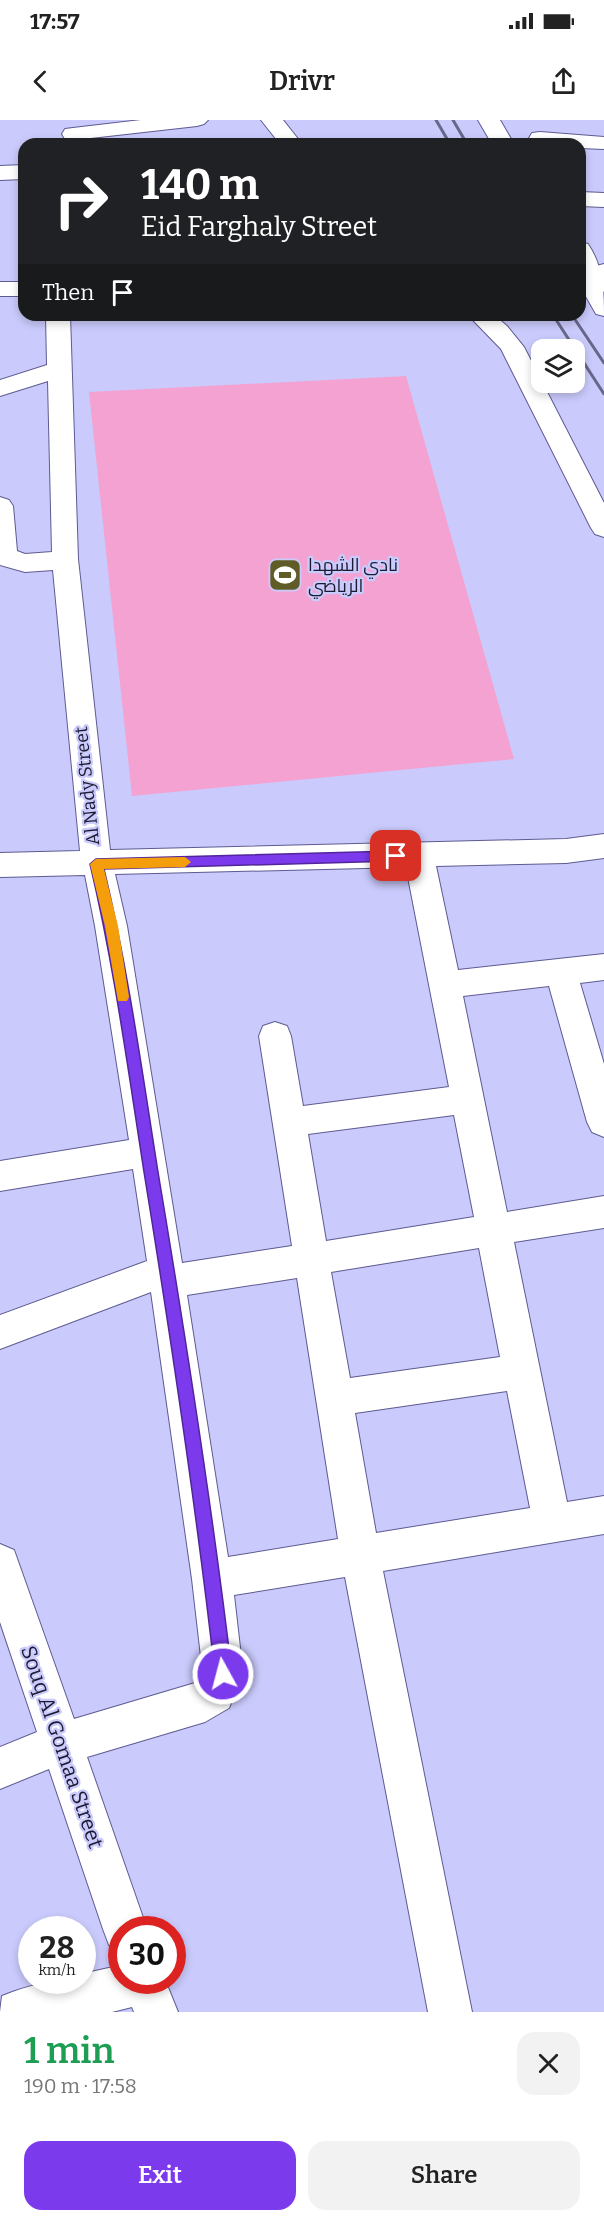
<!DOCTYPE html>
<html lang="en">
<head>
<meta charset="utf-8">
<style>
  body { margin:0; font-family:Bitter,Cairo,serif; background:#f2f2f2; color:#222; height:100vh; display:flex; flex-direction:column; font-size:22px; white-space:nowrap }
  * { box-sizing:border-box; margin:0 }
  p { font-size:20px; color:#767676 }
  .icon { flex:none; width:33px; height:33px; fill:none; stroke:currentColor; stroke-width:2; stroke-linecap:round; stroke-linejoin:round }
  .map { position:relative; height:1892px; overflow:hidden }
  .details { display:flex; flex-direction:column; background:#fff; flex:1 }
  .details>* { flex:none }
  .hud { position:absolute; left:18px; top:18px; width:568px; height:183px; border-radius:18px; box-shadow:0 3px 9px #0003; background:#202124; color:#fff; overflow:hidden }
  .tools { position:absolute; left:531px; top:219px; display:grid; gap:12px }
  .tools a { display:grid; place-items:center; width:54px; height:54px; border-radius:12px; background:#fff; box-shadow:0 3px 9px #0003; font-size:30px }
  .speed { position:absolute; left:18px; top:1796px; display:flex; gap:12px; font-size:30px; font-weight:700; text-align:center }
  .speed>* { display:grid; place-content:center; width:78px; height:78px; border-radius:50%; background:#fff; box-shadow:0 3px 9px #0003; line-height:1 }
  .speed small { font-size:15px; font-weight:400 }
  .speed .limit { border:9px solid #d22; background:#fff; color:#111 }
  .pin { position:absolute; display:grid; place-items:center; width:51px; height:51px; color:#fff; margin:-26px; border-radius:12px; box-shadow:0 3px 9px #0006 }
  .me { position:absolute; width:66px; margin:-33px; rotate:353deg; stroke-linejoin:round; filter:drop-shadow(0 0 4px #0008) }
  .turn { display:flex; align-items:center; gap:21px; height:126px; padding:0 24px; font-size:27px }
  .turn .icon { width:78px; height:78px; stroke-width:2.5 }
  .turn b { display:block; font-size:42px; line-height:51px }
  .then { display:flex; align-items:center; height:57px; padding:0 24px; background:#0003; gap:12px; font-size:22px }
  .round { display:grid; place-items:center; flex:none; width:63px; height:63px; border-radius:18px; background:#f2f2f2 }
  .summary { display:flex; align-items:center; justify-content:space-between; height:102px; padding:0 24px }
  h1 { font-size:36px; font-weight:600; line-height:45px; color:#1e9e55 }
  .cta { display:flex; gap:12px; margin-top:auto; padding:12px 24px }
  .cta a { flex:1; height:69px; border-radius:18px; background:#7c3aed; color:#fff; font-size:24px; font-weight:600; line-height:69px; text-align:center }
  .cta a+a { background:#f2f2f2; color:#222 }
  .status { display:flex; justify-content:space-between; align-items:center; height:42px; padding:0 30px; background:#fff; direction:ltr }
  .status svg { height:16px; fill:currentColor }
  header { display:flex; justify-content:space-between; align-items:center; height:78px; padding:0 24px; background:#fff; font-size:27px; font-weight:600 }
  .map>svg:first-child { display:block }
  .green { fill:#f4a2d1 }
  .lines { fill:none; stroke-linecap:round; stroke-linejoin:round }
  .street-casing { stroke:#5d5b91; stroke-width:2 }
  .secondary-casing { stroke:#5d5b91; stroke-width:2 }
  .primary-casing { stroke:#5d5b91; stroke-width:2 }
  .street { fill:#fff; fill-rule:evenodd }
  .secondary { fill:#fff; fill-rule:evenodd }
  .primary { fill:#fff; fill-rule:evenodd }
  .rail { stroke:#686789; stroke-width:3 }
  .route { fill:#7c3aed; stroke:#51269a; stroke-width:1.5 }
  .slow { fill:#f59e0b }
  .labels { text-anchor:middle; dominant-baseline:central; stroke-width:4.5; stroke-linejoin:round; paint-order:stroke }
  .poi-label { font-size:18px; fill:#1b1a30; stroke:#cacafc; text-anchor:start }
  .street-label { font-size:18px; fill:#1b1a30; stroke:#cacafc }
  .near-street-label { font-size:21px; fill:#1b1a30; stroke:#cacafc }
</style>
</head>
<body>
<div class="status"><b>17:57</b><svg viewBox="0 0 49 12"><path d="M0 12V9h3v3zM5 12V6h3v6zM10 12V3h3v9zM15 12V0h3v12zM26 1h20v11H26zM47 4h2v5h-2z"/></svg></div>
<header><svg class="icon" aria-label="back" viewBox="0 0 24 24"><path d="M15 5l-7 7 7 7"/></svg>Drivr<svg class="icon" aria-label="share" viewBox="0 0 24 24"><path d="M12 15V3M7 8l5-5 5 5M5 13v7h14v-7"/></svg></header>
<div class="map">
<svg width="604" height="1892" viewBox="0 0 604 1892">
  <rect width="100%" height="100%" fill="#cacafc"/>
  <!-- green -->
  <polygon class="green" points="406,256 514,639 132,676 89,272"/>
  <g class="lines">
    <defs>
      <g id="street">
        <polygon points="141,0 208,0 204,4 197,6 73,20 65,19 62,14 65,9 73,8"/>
        <polygon points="261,0 283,0 302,24 280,24"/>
        <polygon points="24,45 24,59 0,60 0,46"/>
        <polygon points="580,72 604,73 604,87 580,86"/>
        <path d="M46,195H70L78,439L110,730L566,719L604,714V738L566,743L436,746L458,850L604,834V860L580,863L604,944V1017L592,1012L587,1002L549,866L463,876L507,1092L604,1076V1108L514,1122L567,1382L604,1376V1414L383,1451L472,1892H428L345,1457L234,1475L243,1554L229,1588L205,1602L87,1637L147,1809H122V1829L109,1825L103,1809L49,1649L0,1669V1627L37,1612L0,1502V1424L14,1430L74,1599L195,1563L200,1560L203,1554L192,1459L151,1172L0,1229V1195L147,1141L133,1049L0,1071V1041L129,1020L95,806L85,755L0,757V733L80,731L53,450L25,452L0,445V377L9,380L13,386L17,431L25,434L52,432L48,261L0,276V260L47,245ZM406,747L449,967L303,986L291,916L287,906L275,902L263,906L259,916L292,1126L182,1143L127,806L115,754ZM454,995L474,1097L326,1121L308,1014ZM479,1128L500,1237L350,1258L331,1152ZM297,1158L338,1419L228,1437L187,1175ZM507,1271L530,1388L376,1413L355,1293Z"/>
        <polygon points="468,195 494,195 507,206 524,227 604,383 604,417 595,414 591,408 501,229"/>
        <path d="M122,1845V1860H165L178,1892H134L132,1887L112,1892H0L2,1876C28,1865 54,1860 82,1860V1854Z"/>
      </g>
      <g id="secondary">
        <polygon points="540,12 604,17 604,29 580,28 580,24 532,23 529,18 532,13"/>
        <polygon points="604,144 604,171 601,175 580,177 580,163 585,163 596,146"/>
        <rect x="0" y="162" width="24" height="14"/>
      </g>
      <g id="primary">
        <polygon points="478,0 500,0 514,24 492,24"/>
        <path d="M580,122L588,124C603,146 604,171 604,196L596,194L580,166Z"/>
      </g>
    </defs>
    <!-- street casing -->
    <use href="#street" class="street-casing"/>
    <!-- secondary casing -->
    <use href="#secondary" class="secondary-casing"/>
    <!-- primary casing -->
    <use href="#primary" class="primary-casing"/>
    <!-- street -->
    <use href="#street" class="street"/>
    <!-- secondary -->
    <use href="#secondary" class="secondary"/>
    <!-- primary -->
    <use href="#primary" class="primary"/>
    <!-- rail -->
    <g class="rail">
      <polyline points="436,0 450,24"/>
      <polyline points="453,0 467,24"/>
      <polyline points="553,195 604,274"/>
      <polyline points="572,195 604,243"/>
    </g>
  </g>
  <!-- route -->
  <path class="route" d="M396,731L403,736L396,741L104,749C128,849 142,951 158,1052C186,1219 212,1386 232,1554L229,1559L223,1562L217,1559L215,1554C196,1386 171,1218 144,1052C128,949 114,845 90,744L96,739Z"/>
  <!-- slow -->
  <polygon class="slow" points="185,737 191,742 185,747 104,749 118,806 129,877 127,881 118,881 105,806 90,744 96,739"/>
  <!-- icons -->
  <defs>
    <symbol id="stadium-square" viewBox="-11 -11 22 22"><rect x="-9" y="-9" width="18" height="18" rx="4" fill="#605c28" stroke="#cacafc"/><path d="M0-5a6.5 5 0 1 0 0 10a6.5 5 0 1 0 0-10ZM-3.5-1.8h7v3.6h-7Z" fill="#fff"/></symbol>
  </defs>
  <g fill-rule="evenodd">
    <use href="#stadium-square" x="266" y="436" width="38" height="38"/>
  </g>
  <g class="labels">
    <!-- poi labels -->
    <g class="poi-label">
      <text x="308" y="445">نادي الشهدا<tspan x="308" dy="21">الرياضي</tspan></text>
    </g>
    <!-- street labels -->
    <g class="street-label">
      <text transform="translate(87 666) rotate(-96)">Al Nady Street</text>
    </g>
    <!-- near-street labels -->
    <g class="near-street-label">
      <text transform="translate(62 1627) rotate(71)">Souq Al Gomaa Street</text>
    </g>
  </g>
</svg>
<div class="tools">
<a><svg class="icon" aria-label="layers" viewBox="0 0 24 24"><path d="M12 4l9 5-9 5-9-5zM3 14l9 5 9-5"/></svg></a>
</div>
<div class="speed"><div>28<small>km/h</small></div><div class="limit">30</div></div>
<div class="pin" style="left:396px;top:736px;background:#d93025"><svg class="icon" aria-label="arrive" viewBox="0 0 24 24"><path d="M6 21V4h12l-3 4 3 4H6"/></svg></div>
<svg class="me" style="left:223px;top:1554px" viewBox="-20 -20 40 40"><circle r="17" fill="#7c3aed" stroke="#fff" stroke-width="3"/><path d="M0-11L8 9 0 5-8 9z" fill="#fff"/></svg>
<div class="hud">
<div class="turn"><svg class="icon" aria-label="right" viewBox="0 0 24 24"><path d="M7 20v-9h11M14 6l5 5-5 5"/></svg><div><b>140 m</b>Eid Farghaly Street</div></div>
<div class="then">Then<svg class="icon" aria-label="arrive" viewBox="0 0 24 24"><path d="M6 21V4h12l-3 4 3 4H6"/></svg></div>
</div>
</div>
<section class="details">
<div class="summary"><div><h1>1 min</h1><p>190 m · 17:58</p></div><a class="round"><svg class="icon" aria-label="close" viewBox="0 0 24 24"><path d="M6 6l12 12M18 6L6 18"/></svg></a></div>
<div class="cta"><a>Exit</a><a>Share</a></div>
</section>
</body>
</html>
